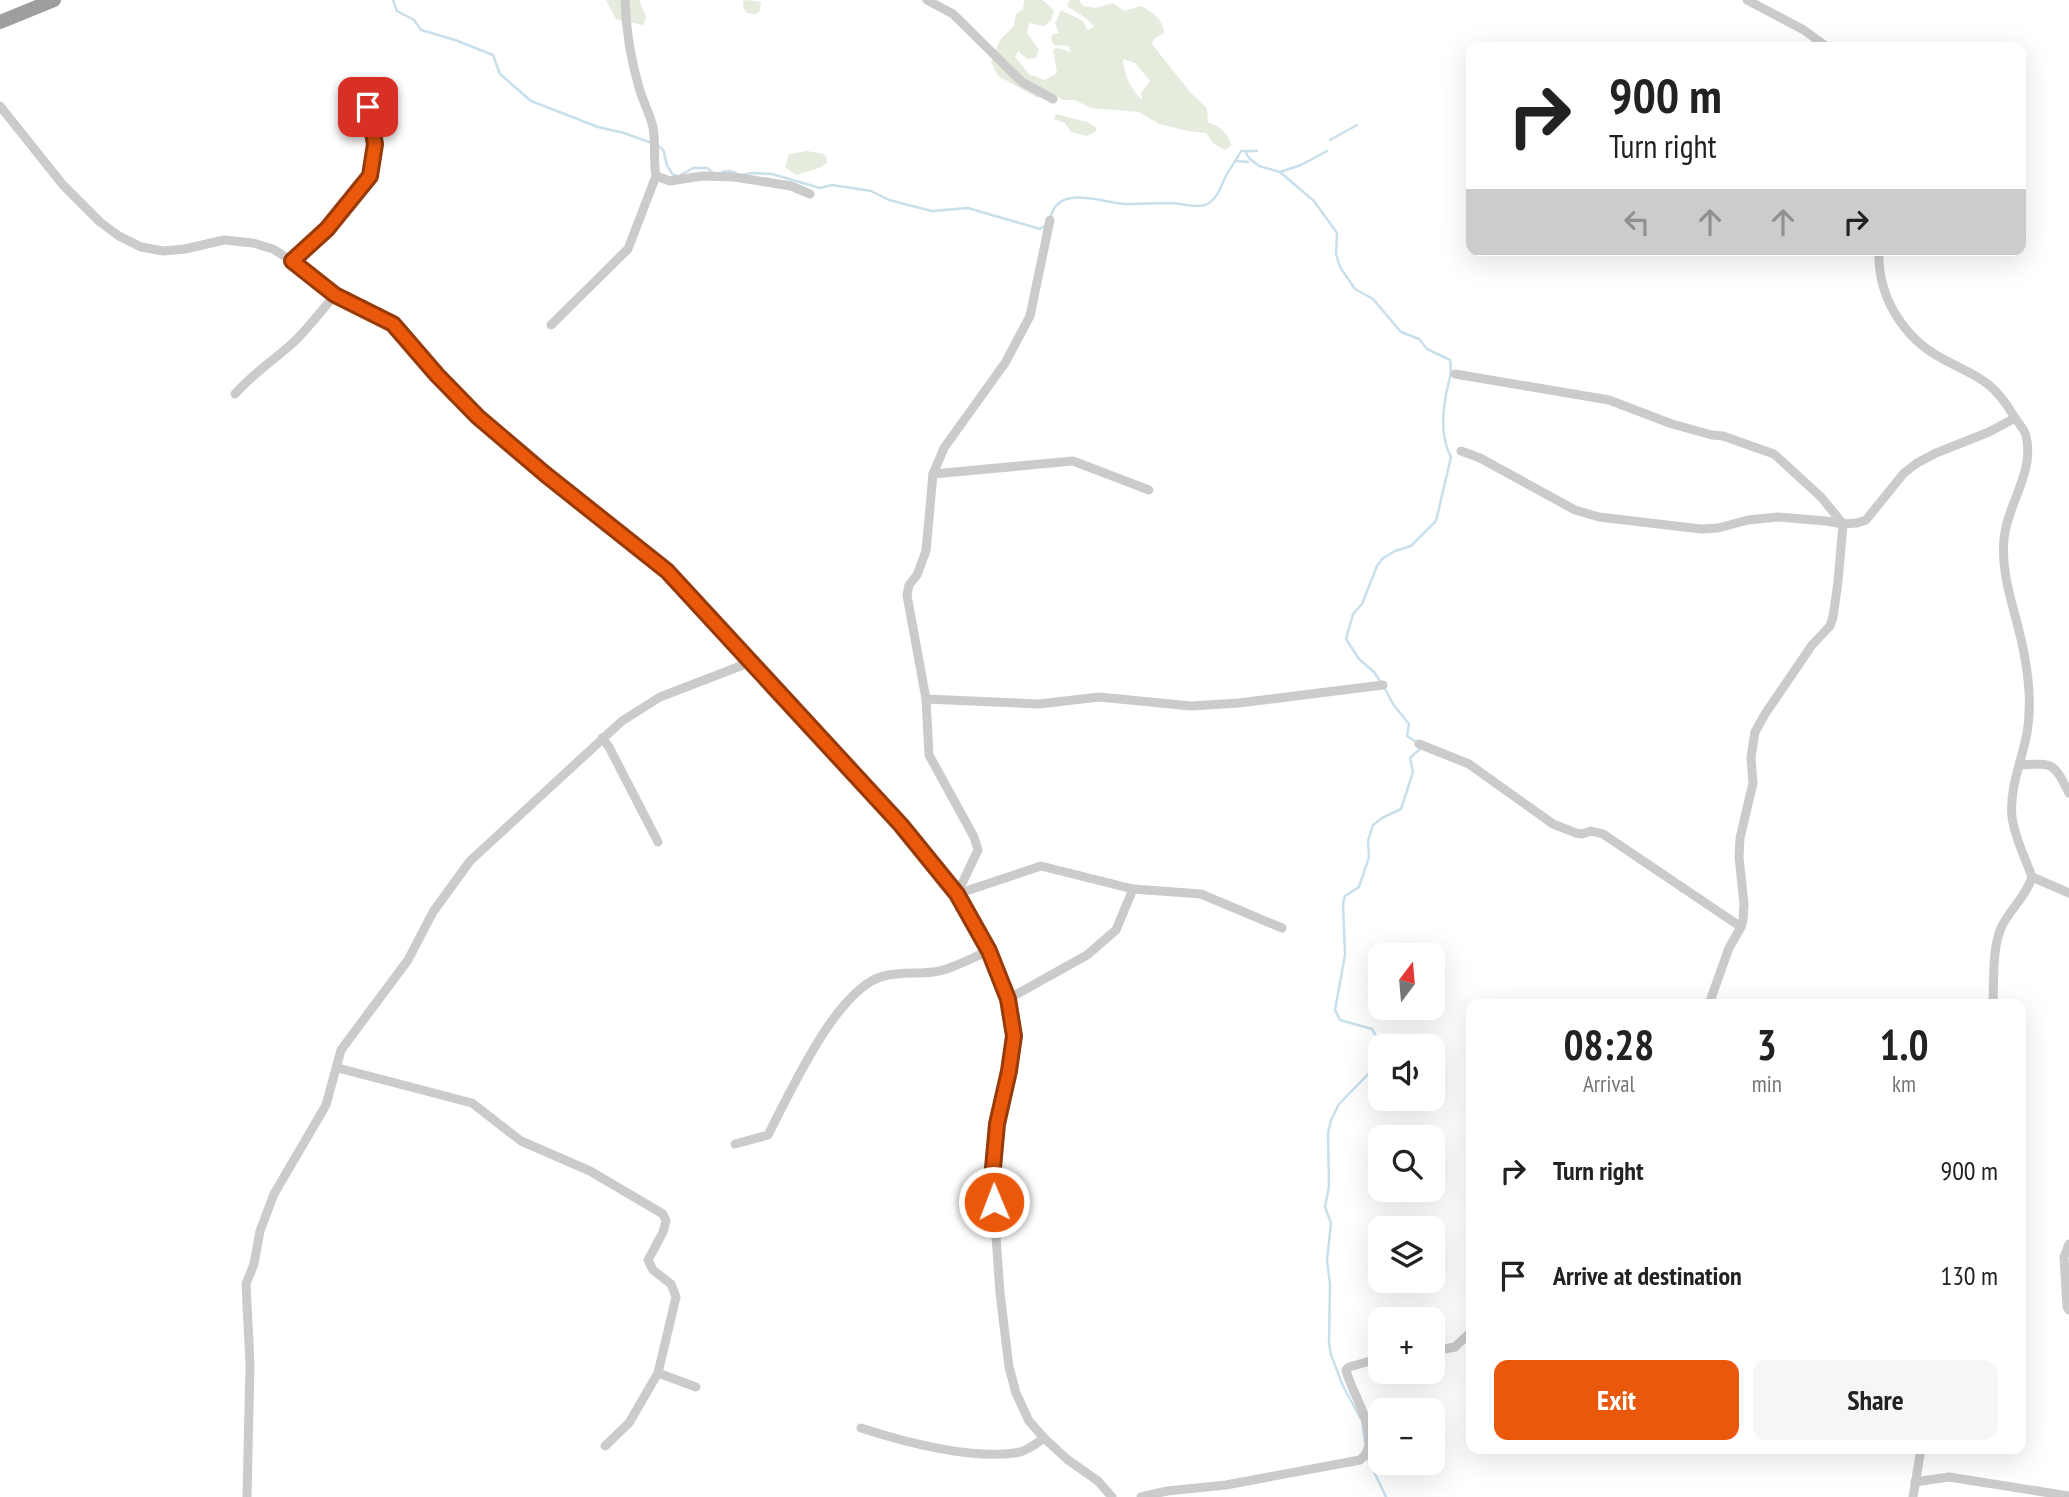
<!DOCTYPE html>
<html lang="en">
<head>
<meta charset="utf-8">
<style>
  body { margin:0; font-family:"PT Sans Narrow",sans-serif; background:#f6f6f6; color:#222; height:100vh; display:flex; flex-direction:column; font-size:26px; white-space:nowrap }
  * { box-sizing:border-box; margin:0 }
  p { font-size:23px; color:#767676 }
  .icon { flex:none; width:38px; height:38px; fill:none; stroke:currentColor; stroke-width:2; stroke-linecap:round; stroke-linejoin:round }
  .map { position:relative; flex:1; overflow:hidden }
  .drawer { position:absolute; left:1466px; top:999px; width:560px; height:455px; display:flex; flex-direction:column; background:#fff; border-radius:14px; box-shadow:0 7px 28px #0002 }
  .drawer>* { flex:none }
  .top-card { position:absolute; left:1466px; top:42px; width:560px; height:214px; border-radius:14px; box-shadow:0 7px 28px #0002; background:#fff; color:#222; overflow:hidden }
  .needle { width:46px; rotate:16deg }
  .fabs { position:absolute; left:1368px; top:943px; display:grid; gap:14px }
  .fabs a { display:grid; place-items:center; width:77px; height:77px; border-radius:14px; background:#fff; box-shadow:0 7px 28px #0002; font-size:35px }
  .pin { position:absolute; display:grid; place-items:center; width:60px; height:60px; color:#fff; margin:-30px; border-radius:14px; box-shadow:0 4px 10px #0006 }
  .me { position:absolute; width:77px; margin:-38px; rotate:359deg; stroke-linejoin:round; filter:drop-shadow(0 0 5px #0008) }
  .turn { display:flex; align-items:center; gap:24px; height:147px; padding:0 28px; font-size:32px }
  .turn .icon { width:91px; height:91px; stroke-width:2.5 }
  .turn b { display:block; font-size:49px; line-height:60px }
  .lanes { display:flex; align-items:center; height:66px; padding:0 28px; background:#0003; justify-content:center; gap:35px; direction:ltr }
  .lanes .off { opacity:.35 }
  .eta { display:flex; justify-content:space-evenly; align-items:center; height:119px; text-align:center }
  .eta b { font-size:42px; font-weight:800; line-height:49px }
  .action { display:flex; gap:14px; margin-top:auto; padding:14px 28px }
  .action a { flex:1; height:80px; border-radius:14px; background:#ea580c; color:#fff; font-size:28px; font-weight:800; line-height:80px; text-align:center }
  .action a+a { background:#f6f6f6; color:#222 }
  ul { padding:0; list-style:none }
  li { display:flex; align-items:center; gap:21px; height:105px; padding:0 28px }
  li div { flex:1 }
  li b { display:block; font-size:26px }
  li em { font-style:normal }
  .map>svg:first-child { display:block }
  .green { fill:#e5ebdd; fill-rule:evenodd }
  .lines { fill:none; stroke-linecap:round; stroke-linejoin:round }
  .stream { stroke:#c9dfeb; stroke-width:2.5 }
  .minor { stroke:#cbcbcb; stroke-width:9 }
  .trunk { stroke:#9e9e9e; stroke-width:14 }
  .route-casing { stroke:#983908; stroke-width:18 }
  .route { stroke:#ea580c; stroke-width:12 }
</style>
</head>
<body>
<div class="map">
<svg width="2069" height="1497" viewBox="0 0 2069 1497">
  <rect width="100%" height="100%" fill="#fff"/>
  <!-- green -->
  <g class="green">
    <polygon points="606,0 639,0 646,17 643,25 616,19"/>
    <polygon points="747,0 761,2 760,11 755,14 747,13 743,7 743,1"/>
    <path d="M1024,0H1042L1054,10L1051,20L1044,26L1029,23L1027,33L1039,50L1036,58L1027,59L1018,51L1015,57L1029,74L1044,80L1057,73L1053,49L1058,48L1071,52L1068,46L1054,45L1051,39L1053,34L1059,33L1055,24L1061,10L1083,21L1087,30L1094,27C1087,17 1077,13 1067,6L1070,0H1079L1083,6L1096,8L1113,3L1124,11L1141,6C1152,12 1164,20 1164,33L1154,39L1152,44L1190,92L1207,108L1208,122C1219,126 1229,133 1231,146L1225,150L1214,144L1206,133L1188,131L1159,124L1139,112L1091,108L1075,100H1063L1050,92L1038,98L998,76L991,62L1000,40L1014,26L1016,14L1023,9ZM1123,59L1135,63L1150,81L1141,93L1142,100C1130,87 1124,76 1123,59Z"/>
    <polygon points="1056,114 1087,122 1097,128 1095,132 1087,136 1071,132 1065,123 1054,119"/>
    <polygon points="807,151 823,154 827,158 827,163 819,168 796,175 785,167 789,154"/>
  </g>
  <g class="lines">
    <!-- stream -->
    <g class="stream">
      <polyline points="393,0 397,11 414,20 421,30 455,40 493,55 500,74 531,101 598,127 624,133 652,143"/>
      <polyline points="1330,140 1357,125"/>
      <path d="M658,146C666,150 664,154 666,162C667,167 671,171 673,175L679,176L693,168H707L712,172"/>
      <polyline points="1246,151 1257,151"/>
      <polyline points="1237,161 1248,162"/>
      <polyline points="722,172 729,171 736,173"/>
      <polyline points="1280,172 1301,165 1327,151"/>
      <polyline points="742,175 753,173 772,174 820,188 832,185 871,191 889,200 932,211 968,208 1040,229 1046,225"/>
      <path d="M1051,216C1059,185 1101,202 1123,204C1140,204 1156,203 1173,203C1183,204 1195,208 1205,205C1218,200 1221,185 1227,174C1231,167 1237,159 1241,151H1245L1249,158L1259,166L1280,172L1314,201L1337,233L1336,254L1340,267L1355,289L1373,299L1401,332L1419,339L1427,349L1450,360C1453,375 1447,385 1445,400C1442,418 1442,440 1451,457L1436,521L1411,546L1395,551L1382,559L1377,566L1362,604L1353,614L1346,639L1359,659L1374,672L1380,681"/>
      <polyline points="1382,1046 1372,1029 1340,1020 1335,1010 1345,955 1343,903 1345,896 1359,887 1369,857 1368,841 1373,825 1382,818 1401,809 1413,772 1410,758 1420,749 1419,744 1407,736 1409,724 1393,704 1384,687"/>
      <polyline points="1365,1443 1362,1421 1343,1386 1331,1355 1329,1343 1330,1284 1327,1260 1331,1223 1325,1207 1329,1187 1328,1133 1331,1120 1339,1104 1380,1062 1381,1059"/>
      <polyline points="1367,1457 1386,1497"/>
    </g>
    <!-- minor -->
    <g class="minor">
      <path d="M625,0C626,32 631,61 640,91C644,103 650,115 653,127C656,144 653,159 656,176L670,181L702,176L734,177L791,186L810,194"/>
      <polyline points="927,0 953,14 1022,82 1053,99"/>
      <polyline points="1747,0 1804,30 1827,47"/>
      <polyline points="0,106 63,185 100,222 119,236 141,247 163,251 185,249 224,240 253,243 273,249 302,267 335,295 393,324 437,375 478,417 545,474 667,571 836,753 901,825 957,894 989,951 1008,999 1014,1036 1009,1071 997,1124 992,1179 1000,1293 1009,1367 1016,1393 1029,1421 1044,1438 1068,1460 1098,1481 1112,1497"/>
      <polyline points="1050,220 1030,316 1005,363 944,448 933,474 926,551 917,575 909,585 907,595 926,699 929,755 974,837 978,850 957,894 1041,866 1133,889 1201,894 1282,928"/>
      <path d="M1879,250C1877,296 1903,338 1943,359C1959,368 1974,373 1989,385C2000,394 2008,406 2015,418C2019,424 2025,430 2026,436C2035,473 2007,504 2004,539C2000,581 2019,618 2025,659C2029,681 2031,710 2027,733C2022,760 2009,789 2012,817C2015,839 2025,857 2032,877L2069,893"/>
      <polyline points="292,261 327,229 370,176 375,144 367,108"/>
      <polyline points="551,325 628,249 656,176"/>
      <polyline points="1455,374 1609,400 1672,424 1712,435 1723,436 1774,454 1821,497 1843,524 1838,582 1833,617 1830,626 1812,645 1765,714 1755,732 1751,757 1753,783 1740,838 1739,857 1744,904 1743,920 1741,927 1729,948 1709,1004"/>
      <path d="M235,394C253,373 276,359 296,340C310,326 322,310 335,295"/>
      <polyline points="1461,451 1480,458 1575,510 1599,517 1701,529 1718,528 1748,520 1778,517 1826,521 1843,524 1857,523 1866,520 1904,473 1917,463 1936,453 1989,432 2015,418"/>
      <polyline points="933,474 1073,461 1149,490"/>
      <polyline points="926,699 1039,704 1099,697 1191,706 1239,703 1383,685"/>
      <polyline points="602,738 609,747 658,842"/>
      <polyline points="1419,744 1469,764 1553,824 1576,833 1582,834 1591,831 1603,834 1741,927"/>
      <path d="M2020,765C2054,763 2053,762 2069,793"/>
      <polyline points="1008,999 1087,955 1116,930 1133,889"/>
      <path d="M1993,1004C1994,982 1992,949 2001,928C2009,910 2026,897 2032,877"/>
      <polyline points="338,1068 472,1103 521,1141 590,1171 663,1214 666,1221 663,1232 648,1260 653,1270 671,1284 676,1297 658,1373 629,1423 605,1446"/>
      <path d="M735,1144L768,1135C790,1093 837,987 884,976C900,972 917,974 933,972C951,970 971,958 989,951"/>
      <polyline points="2069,1244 2064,1257 2067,1307 2069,1310"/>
      <polyline points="1433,1351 1455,1347 1472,1331"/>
      <polyline points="658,1373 696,1387"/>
      <path d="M861,1428C904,1442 975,1461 1020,1452C1028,1450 1037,1443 1044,1438"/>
      <polyline points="1915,1482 1949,1477 2069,1496"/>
      <polyline points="247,1497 250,1364 246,1284 254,1264 260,1231 274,1194 326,1105 341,1050 408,960 433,912 470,861 622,721 660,697 751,662"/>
      <path d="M1141,1497L1167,1491L1226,1485L1360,1460C1386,1440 1351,1394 1346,1370L1349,1367L1381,1358"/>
      <polyline points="1913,1497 1921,1449"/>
    </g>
    <!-- trunk -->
    <polyline class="trunk" points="0,22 54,0"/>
  </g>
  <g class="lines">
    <defs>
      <polyline id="route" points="368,107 375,144 370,176 327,229 292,261 335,295 393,324 437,375 478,417 545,474 667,571 901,825 957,894 989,951 1008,999 1014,1036 1009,1071 997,1124 992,1179 994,1202"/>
    </defs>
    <!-- route casing -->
    <use href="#route" class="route-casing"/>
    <!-- route -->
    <use href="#route" class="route"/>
  </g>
</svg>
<div class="fabs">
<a><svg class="needle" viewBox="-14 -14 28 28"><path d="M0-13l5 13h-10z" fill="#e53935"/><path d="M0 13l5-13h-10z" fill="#767676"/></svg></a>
<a><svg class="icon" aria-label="sound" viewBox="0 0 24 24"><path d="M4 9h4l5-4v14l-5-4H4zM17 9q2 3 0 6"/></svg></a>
<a><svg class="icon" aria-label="search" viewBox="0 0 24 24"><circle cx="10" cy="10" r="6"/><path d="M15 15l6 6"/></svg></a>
<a><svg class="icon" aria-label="layers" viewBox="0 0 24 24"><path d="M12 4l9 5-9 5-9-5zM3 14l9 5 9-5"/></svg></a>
<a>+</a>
<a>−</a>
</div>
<div class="pin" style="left:368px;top:107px;background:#d93025"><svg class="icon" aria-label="arrive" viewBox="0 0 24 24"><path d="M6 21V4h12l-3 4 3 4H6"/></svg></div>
<svg class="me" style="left:994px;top:1202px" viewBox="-20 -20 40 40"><circle r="17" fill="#ea580c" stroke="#fff" stroke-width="3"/><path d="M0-11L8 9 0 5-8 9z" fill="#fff"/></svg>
<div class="top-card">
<div class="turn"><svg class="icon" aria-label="right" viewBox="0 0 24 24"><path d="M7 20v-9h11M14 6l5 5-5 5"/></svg><div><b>900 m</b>Turn right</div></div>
<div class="lanes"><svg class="icon off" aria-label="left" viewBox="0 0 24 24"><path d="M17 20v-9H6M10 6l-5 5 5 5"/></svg><svg class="icon off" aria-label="ahead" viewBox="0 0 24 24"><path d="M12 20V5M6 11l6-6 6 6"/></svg><svg class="icon off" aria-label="ahead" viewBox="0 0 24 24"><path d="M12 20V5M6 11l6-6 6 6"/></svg><svg class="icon" aria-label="right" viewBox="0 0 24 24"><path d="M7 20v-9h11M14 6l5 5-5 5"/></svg></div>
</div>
<section class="drawer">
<div class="eta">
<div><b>08:28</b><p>Arrival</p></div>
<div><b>3</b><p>min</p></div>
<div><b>1.0</b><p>km</p></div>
</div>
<ul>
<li><svg class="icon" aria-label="right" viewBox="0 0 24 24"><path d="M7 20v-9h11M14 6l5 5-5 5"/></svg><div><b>Turn right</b></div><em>900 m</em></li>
<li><svg class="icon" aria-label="arrive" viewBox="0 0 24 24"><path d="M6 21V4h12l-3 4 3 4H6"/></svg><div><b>Arrive at destination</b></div><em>130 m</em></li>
</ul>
<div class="action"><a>Exit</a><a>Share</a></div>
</section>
</div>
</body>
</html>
